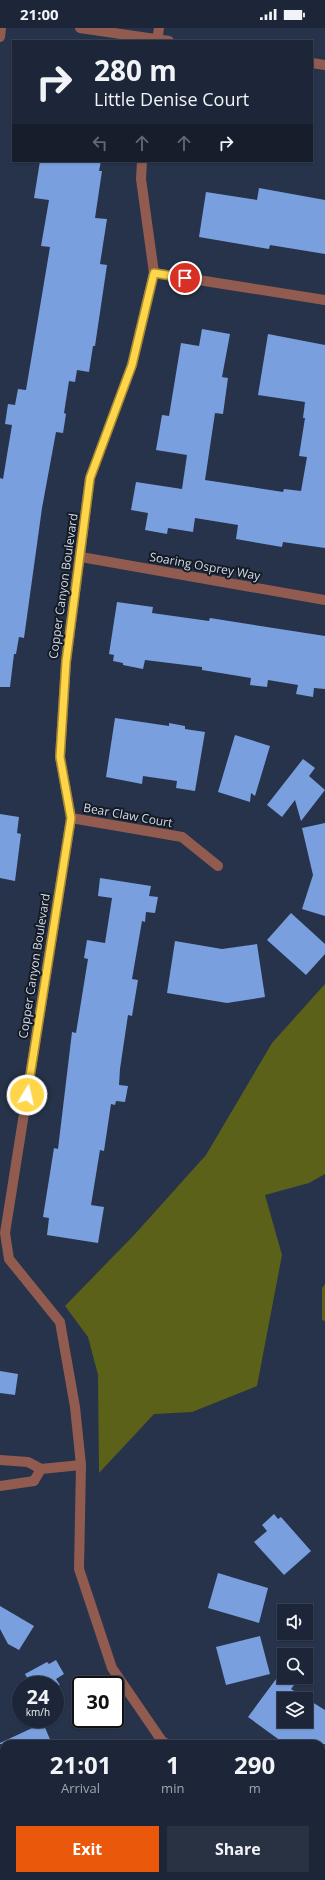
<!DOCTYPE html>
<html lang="en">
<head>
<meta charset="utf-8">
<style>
  body { margin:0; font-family:"Open Sans",sans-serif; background:#293243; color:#f1f3f6; height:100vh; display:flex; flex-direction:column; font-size:15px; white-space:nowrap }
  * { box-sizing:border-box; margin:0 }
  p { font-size:13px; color:#a0a5ae }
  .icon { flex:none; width:22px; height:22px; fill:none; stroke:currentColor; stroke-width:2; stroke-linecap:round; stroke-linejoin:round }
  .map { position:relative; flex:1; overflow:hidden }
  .drawer { position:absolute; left:0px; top:1712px; width:325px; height:140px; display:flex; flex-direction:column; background:#1c2638; border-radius:12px 12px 0 0; box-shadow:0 1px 3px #0004,0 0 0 1px #3a4353 }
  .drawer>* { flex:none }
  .top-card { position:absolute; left:12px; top:12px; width:301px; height:122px; border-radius:0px; box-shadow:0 1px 3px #0004,0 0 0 1px #3a4353; background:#1c2638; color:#f1f3f6; overflow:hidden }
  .fabs { position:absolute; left:277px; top:1576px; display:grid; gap:8px }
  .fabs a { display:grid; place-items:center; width:36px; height:36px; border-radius:0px; background:#1c2638; box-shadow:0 1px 3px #0004,0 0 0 1px #3a4353; font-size:20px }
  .speed { position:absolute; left:12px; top:1648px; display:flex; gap:8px; font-size:20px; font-weight:700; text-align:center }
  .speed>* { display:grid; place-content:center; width:52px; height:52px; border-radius:50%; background:#1c2638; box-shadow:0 1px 3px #0004,0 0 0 1px #3a4353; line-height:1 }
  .speed small { font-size:10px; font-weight:400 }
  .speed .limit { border:2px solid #111; border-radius:6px; background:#fff; color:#111 }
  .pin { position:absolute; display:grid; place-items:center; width:34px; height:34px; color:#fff; margin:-17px; border:2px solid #fff; border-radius:50%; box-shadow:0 1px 4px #0007 }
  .me { position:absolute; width:44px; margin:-22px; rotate:9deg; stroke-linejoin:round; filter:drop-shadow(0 0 3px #0008) }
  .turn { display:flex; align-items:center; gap:14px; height:84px; padding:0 16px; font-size:18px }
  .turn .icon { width:52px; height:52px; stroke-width:2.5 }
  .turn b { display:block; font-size:28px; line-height:34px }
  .lanes { display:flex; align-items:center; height:38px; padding:0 16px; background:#0003; justify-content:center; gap:20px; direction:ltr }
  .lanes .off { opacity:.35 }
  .eta { display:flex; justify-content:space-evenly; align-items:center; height:68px; text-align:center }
  .eta b { font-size:24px; font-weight:700; line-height:28px }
  .action { display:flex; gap:8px; margin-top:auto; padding:8px 16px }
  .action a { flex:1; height:46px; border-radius:0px; background:#ea580c; color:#fff; font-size:16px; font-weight:700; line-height:46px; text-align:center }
  .action a+a { background:#293243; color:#f1f3f6 }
  .status { display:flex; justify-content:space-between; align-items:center; height:28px; padding:0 20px; background:#1c2638; direction:ltr }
  .status svg { height:11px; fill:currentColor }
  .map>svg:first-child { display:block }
  .green { fill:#5b6119 }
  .building { fill:#7a9fdf; fill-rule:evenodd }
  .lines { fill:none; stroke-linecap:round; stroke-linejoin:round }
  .minor { stroke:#915c4f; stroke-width:10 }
  .tertiary { stroke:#915c4f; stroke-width:10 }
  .route-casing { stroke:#a68a30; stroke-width:10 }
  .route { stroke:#ffd54a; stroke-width:7 }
  .labels { text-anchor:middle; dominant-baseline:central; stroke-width:4; stroke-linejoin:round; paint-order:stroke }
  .street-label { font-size:12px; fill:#d2dbea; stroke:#151b25 }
</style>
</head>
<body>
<div class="status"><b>21:00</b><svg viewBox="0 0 49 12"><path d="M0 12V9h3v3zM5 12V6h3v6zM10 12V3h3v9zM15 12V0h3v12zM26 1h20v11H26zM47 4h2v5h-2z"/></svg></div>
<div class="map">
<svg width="325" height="1852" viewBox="0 0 325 1852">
  <rect width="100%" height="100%" fill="#26334a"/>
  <!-- green -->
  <g class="green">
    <polygon points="325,956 325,1146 309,1155 265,1167 282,1227 257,1358 192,1384 154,1386 99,1445 98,1347 88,1309 65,1278 135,1206 206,1127 272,1015"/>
    <polygon points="325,1256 325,1293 322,1292 322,1260"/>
  </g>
  <!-- building -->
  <g class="building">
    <polygon points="40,133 101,133 99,143 102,143 95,190 107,191 100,236 107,237 95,318 93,318 89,344 77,342 75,354 69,353 64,385 66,386 63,405 56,404 42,480 24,610 19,609 16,626 14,626 10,659 0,659 0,450 3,451 12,397 5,396 8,376 15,377 18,361 26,362 50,219 41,218 49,172 34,170"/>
    <polygon points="259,160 325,172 325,226 270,217 269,221 199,209 206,164 257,172"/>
    <polygon points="202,301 230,306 222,349 228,350 223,386 215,385 205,452 283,464 284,461 301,463 307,429 299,428 305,390 303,390 305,374 258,367 268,306 325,317 325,520 283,514 282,519 236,511 238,497 195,490 193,504 168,500 167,506 145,502 148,485 131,482 136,454 182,461 187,427 156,422 162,387 169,388 181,315 199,318"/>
    <polygon points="117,574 153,579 152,585 209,593 210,590 325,608 325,661 314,660 313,669 296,666 298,657 268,652 267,659 250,657 251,650 202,642 202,639 145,632 143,641 123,637 123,635 113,633 114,627 109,626"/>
    <polygon points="115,690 169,698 169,695 185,698 185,701 205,704 195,763 176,760 177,753 143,748 142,756 106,749"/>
    <polygon points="235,707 270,718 255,768 251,765 250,774 218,764"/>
    <polygon points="303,731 315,740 309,748 325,762 301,793 295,772 282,789 267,777"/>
    <polygon points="0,786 19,789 17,805 21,806 15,853 0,850"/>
    <polygon points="325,795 325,888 302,881 313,847 302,800"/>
    <polygon points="100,850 151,858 149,868 158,869 155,885 146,884 145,894 142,893 132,951 138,952 132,988 128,987 120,1041 119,1057 128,1058 125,1074 116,1073 115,1077 111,1076 104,1123 100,1122 91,1177 104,1179 98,1215 47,1207 49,1190 43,1189 54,1120 58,1121 72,1004 76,1005 88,931 84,930 87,912 105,915 112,870 98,868"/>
    <polygon points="291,885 325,916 325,926 306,947 267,912"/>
    <polygon points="175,913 222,921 257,916 265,969 227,975 167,965"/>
    <polygon points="0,1343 18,1346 15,1367 0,1365"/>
    <polygon points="274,1486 278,1491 281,1489 311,1523 284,1547 254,1514 267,1503 262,1497"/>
    <polygon points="218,1545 268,1560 259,1595 208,1580"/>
    <polygon points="0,1578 34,1598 19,1622 8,1616 0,1601"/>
    <polygon points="260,1608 270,1646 226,1657 216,1619"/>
    <polygon points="56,1632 64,1646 56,1651 60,1657 31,1657 25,1646 47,1634 49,1636"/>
    <path d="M279,1647L294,1657L291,1661L325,1682V1716H285L248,1689ZM284,1671H306V1693H284Z"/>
    <polygon points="43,1695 52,1716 0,1716 0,1715"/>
  </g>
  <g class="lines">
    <!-- minor -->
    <g class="minor">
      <polyline points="80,0 169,13"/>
      <polyline points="157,13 159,0"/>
      <polyline points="312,35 325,37"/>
      <polyline points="142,133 141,151 154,245 132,337 90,450 66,634 60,729 71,790 5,1205 9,1231 60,1294 75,1379 81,1437 79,1541 112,1640 162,1713 167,1716"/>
      <polyline points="154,245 325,272"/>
      <polyline points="81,529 325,572"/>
      <polyline points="71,790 182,809 218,838"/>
      <polyline points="0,1432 28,1434 41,1441 81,1437"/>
      <polyline points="0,1458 34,1453 41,1441"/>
      <polyline points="0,1776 4,1781"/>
      <polyline points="321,1817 325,1820"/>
      <polyline points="68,1848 71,1852"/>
    </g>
    <!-- tertiary -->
    <polyline class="tertiary" points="0,9 1,0"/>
  </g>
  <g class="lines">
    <defs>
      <polyline id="route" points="27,1067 71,790 60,729 66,634 90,450 132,337 154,245 185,250"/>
    </defs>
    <!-- route casing -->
    <use href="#route" class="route-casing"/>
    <!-- route -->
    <use href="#route" class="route"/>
  </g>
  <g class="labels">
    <!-- street labels -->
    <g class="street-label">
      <text transform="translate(205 538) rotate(10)">Soaring Osprey Way</text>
      <text transform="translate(63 558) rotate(-82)">Copper Canyon Boulevard</text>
      <text transform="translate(128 787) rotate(10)">Bear Claw Court</text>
      <text transform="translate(34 938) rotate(-81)">Copper Canyon Boulevard</text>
    </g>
  </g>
</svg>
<div class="fabs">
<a><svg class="icon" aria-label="sound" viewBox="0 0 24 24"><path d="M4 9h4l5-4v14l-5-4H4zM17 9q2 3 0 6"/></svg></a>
<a><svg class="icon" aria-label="search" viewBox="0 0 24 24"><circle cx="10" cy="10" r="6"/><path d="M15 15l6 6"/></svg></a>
<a><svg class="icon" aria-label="layers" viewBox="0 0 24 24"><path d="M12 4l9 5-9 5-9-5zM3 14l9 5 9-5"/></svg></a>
</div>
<div class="speed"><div>24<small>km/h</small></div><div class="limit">30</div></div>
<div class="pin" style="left:185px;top:250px;background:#d93025"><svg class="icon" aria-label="arrive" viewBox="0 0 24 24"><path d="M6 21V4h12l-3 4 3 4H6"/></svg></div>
<svg class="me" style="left:27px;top:1067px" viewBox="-20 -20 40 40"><circle r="17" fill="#ffd54a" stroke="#fff" stroke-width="3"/><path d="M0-11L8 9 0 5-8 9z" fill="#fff"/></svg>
<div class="top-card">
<div class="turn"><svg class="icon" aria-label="right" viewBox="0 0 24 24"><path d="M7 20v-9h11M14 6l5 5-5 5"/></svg><div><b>280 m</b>Little Denise Court</div></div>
<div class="lanes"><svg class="icon off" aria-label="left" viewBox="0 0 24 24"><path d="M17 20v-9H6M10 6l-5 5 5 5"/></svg><svg class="icon off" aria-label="ahead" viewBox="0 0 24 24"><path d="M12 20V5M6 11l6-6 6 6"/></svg><svg class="icon off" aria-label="ahead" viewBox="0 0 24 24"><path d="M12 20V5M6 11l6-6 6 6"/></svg><svg class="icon" aria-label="right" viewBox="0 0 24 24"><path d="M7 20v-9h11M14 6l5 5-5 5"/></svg></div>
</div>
<section class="drawer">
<div class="eta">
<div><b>21:01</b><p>Arrival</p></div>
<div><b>1</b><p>min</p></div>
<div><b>290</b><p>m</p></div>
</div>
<div class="action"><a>Exit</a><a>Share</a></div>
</section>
</div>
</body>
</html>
